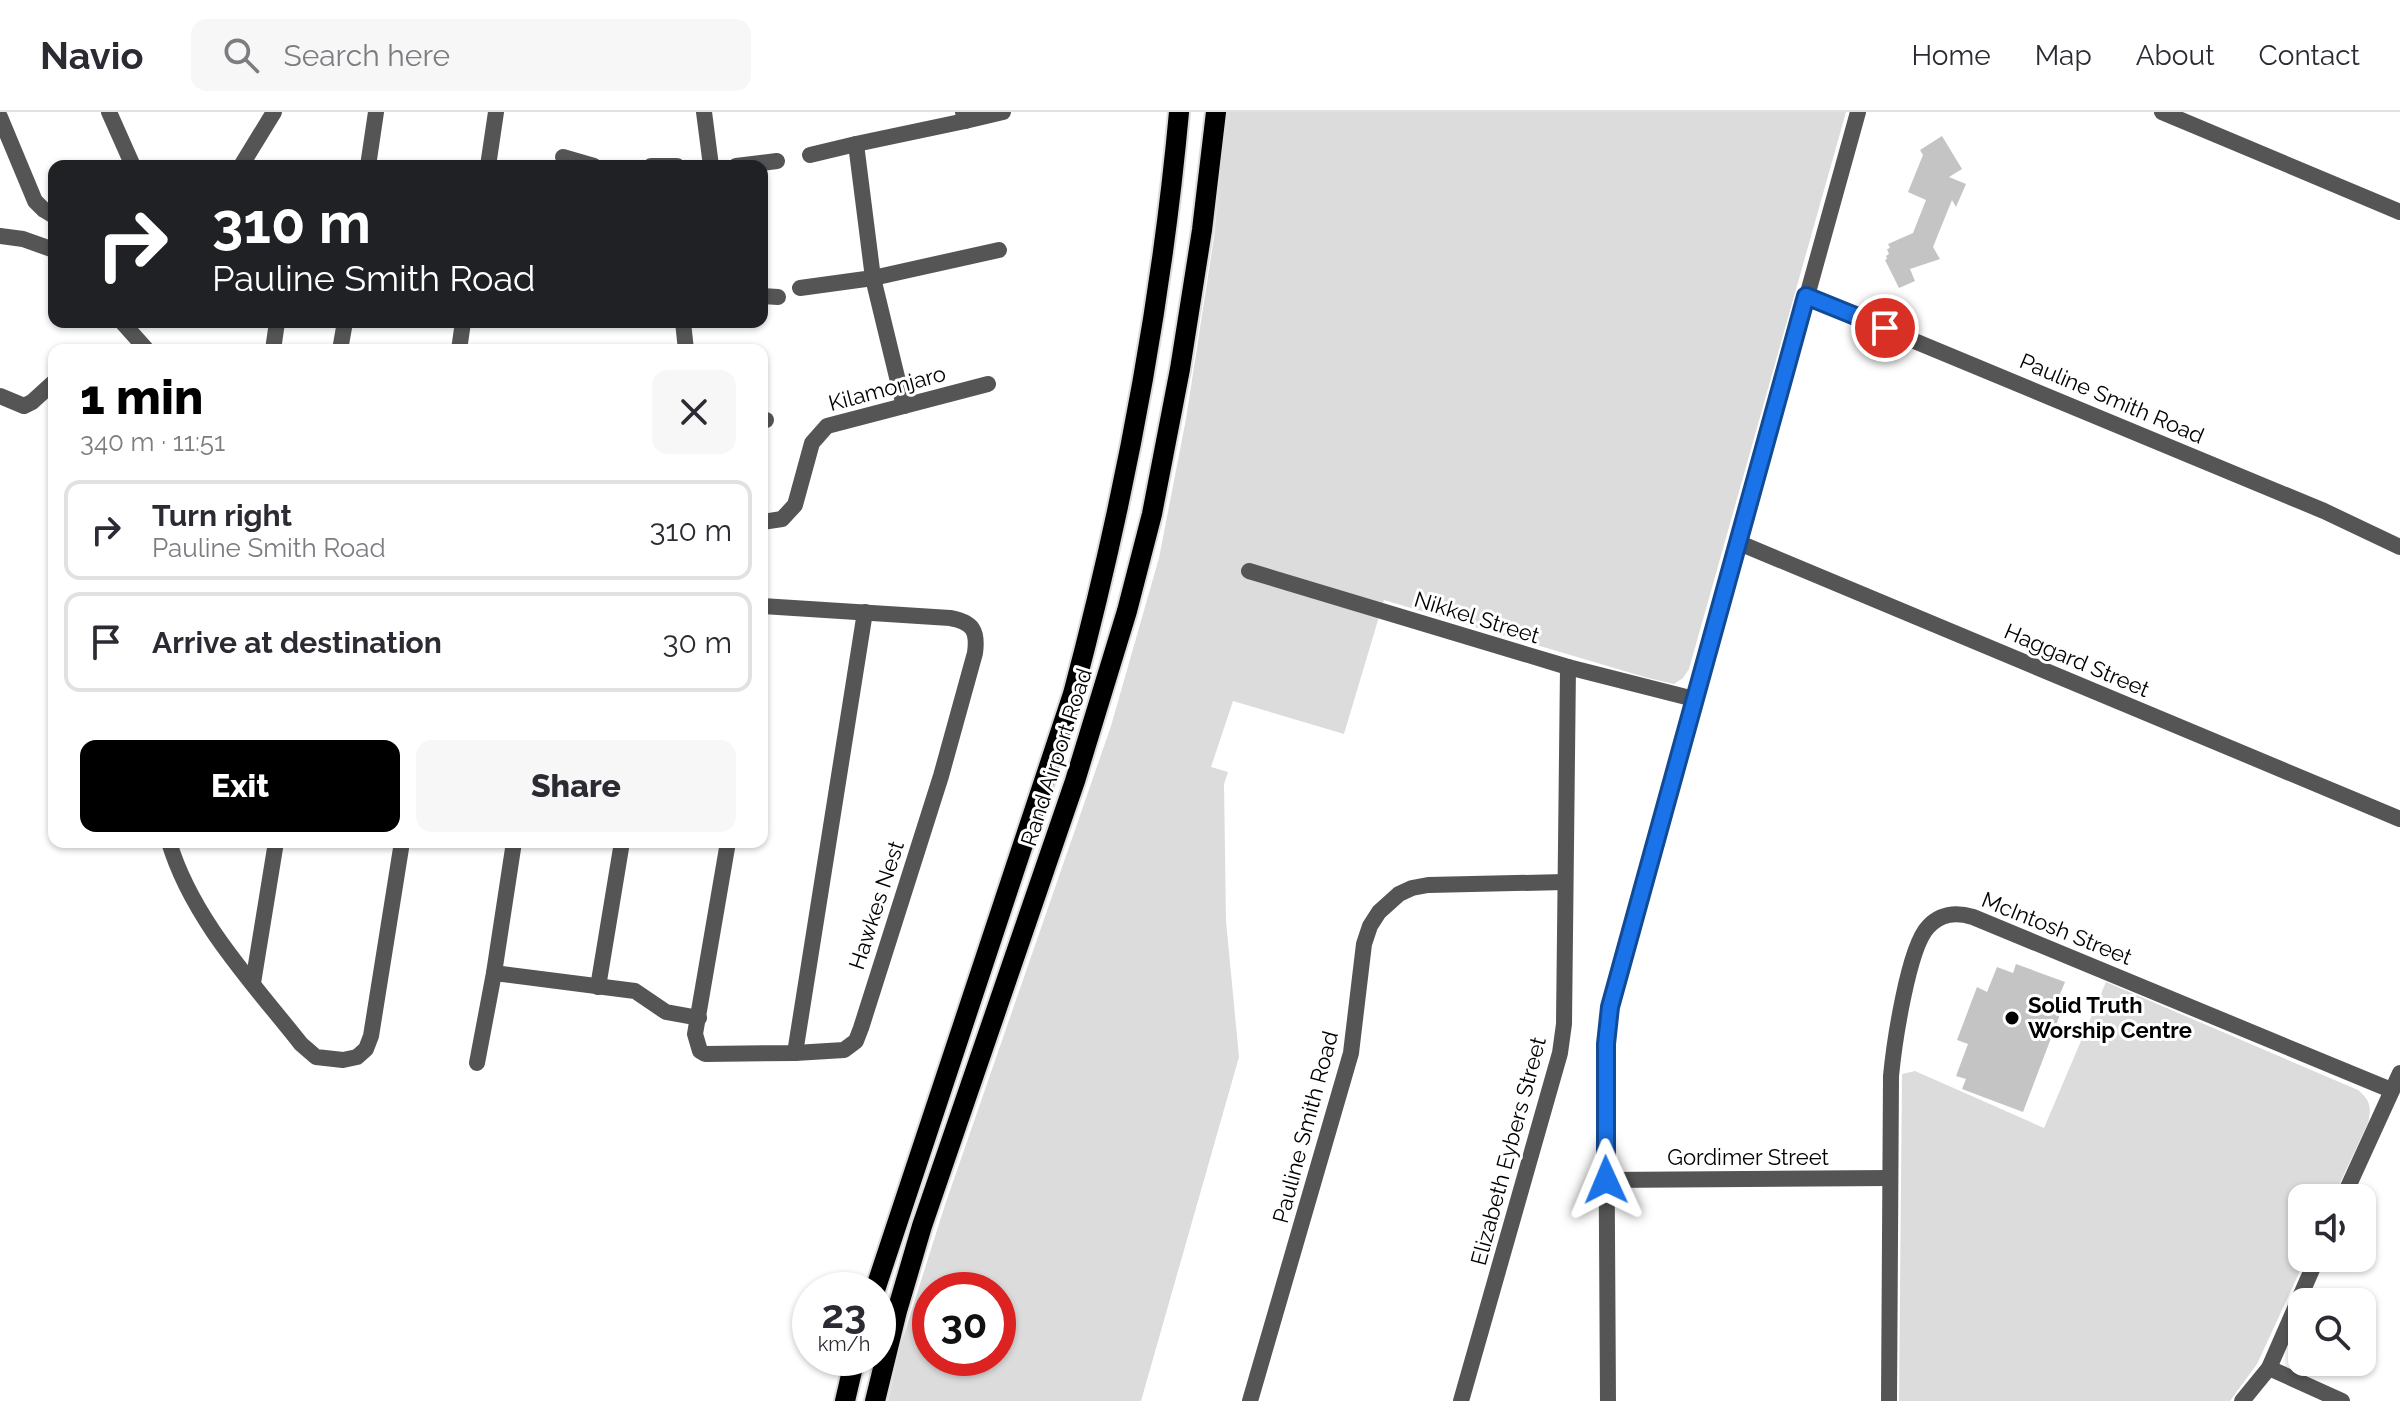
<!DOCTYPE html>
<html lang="en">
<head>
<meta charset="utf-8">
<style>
  body { margin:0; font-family:Raleway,sans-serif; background:#f7f7f7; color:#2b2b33; height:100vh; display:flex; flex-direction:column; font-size:30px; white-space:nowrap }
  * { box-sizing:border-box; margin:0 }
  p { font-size:26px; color:#7c7c81 }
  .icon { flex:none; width:44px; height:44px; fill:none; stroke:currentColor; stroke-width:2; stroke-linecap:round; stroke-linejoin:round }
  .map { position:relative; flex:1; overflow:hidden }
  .drawer { position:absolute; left:48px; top:232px; width:720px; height:504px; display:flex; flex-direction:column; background:#fff; border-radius:16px; box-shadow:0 2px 6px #0004 }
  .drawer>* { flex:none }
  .hud { position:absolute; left:48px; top:48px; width:720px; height:168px; border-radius:16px; box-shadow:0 2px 6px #0004; background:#202124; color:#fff; overflow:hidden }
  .fabs { position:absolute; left:2288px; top:1072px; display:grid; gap:16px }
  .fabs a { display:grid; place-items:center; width:88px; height:88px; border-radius:16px; background:#fff; box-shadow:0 2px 6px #0004; font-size:40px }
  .speed { position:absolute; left:792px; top:1160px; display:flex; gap:16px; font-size:40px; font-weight:700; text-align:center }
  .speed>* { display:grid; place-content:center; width:104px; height:104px; border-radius:50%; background:#fff; box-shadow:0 2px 6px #0004; line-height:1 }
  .speed small { font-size:20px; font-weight:400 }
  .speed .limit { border:12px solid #d22; background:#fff; color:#111 }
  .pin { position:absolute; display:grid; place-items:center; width:68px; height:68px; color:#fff; margin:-34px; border:4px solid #fff; border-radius:50%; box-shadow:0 2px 8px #0007 }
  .me { position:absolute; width:88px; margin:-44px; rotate:359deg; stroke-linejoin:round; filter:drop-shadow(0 0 6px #0008) }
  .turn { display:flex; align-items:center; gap:28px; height:168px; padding:0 32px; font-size:36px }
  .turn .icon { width:104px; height:104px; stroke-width:2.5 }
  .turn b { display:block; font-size:56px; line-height:68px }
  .round { display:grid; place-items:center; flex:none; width:84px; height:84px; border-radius:16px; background:#f7f7f7 }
  .overview { display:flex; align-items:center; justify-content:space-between; height:136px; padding:0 32px }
  h1 { font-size:48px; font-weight:800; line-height:60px; color:#000 }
  .action { display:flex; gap:16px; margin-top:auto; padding:16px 32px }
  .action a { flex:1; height:92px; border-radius:16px; background:#000; color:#fff; font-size:32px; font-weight:800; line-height:92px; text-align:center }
  .action a+a { background:#f7f7f7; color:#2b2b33 }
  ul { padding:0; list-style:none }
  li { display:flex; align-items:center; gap:24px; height:100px; margin:0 16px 12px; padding:0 16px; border:4px solid #e1e1e2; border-radius:16px }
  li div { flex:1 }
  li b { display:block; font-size:30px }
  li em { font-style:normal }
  header { display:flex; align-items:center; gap:48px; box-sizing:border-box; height:112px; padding:0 40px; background:#fff; border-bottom:2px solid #e1e1e2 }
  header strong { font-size:38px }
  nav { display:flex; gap:44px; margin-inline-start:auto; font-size:28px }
  .search { width:560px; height:72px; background:#f7f7f7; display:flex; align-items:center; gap:20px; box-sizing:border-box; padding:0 28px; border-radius:16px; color:#7c7c81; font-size:30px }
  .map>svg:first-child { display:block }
  .green { fill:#dcdcdc; fill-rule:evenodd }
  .building { fill:#c4c4c4 }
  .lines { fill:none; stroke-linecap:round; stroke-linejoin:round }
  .primary-casing { stroke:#dbdbdb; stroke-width:24 }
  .street { stroke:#555; stroke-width:16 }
  .primary { stroke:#000; stroke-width:20 }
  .route-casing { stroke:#114b97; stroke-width:20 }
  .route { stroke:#1a73e8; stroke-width:14 }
  .poi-dot { fill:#000; stroke:#fff; stroke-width:3 }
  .labels { text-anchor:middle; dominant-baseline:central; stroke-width:6; stroke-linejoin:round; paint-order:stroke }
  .street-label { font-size:22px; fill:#000; stroke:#fff }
  .poi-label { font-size:22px; font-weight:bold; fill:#000; stroke:#fff; text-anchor:start }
</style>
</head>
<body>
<header>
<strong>Navio</strong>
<div class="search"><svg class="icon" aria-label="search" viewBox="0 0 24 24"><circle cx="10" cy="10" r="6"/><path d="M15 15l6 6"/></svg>Search here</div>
<nav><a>Home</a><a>Map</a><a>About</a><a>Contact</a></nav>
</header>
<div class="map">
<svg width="2400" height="1289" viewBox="0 0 2400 1289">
  <rect width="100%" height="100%" fill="#fff"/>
  <!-- green -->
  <g class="green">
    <path d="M1226,0H1846L1689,557L1683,566L1674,572L1648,566L1384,488L1344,622L1233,589L1211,655L1228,660L1224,672L1226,809L1239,945L1141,1289H888L900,1235L945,1093L1111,614L1159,446L1186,307L1214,125ZM930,1178H998V1246H930Z"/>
    <path d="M2106,870L2358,978C2370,988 2372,995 2368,1011L2333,1086H2302V1146H2306L2257,1252L2230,1289H1899L1902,962L1915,959L2044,1016Z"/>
  </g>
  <!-- building -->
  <g class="building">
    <polygon points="1942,24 1962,57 1949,65 1966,72 1956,95 1952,88 1933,135 1940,147 1910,157 1915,169 1899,176 1885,148 1887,147 1886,144 1889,142 1887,137 1890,136 1888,132 1913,121 1926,88 1908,80 1923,43 1920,38"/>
    <polygon points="2016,852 2065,870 2060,882 2067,884 2023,1000 1962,977 1966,967 1956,964 1968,932 1957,928 1977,875 1987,880 1997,855 2013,861"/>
  </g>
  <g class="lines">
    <defs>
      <g id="primary">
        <path d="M875,1178L1073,582C1124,390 1161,197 1179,0"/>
        <polyline points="845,1289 855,1246"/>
        <polyline points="875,1289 897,1199 922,1114 1075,669 1127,499 1152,402 1180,257 1202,118 1216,0"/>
      </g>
    </defs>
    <!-- primary casing -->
    <use href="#primary" class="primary-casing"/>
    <!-- street -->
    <g class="street">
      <polyline points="109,0 133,54"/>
      <polyline points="704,0 711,54"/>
      <polyline points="2162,0 2400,100"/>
      <polyline points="0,5 35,89 44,98 54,104"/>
      <polyline points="965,9 1003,0"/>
      <polyline points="810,43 856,32"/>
      <polyline points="563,45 594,54"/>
      <polyline points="241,54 274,0"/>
      <polyline points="368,54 376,0"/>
      <polyline points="488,54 496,0"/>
      <polyline points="651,54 677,54"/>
      <polyline points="736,54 777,49"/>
      <polyline points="0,124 23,127 54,138"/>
      <polyline points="800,176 873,166 999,138"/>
      <polyline points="762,184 778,185"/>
      <polyline points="1806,184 2324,399 2400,435"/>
      <polyline points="122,210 147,238"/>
      <polyline points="683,210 686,238"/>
      <polyline points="273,238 277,210"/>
      <polyline points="340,238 345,210"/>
      <polyline points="459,238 463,210"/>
      <polyline points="0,284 24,294 32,290 54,270"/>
      <polyline points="904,294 873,166 856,32 965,9 963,0"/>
      <polyline points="762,308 766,308"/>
      <polyline points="762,410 782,407 795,393 812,331 827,314 988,272"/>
      <polyline points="1737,430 2400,707"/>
      <polyline points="1249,459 1568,555 1694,587"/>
      <path d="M169,730C192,807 252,870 301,932L316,945L343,948L357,945L366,937L371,924L402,730"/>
      <path d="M728,730L695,922L700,939L705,942L795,941L844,938L856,929L861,916L941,664L975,541C978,519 973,510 950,506L762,494"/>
      <polyline points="494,861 635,879 666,900 699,906"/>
      <polyline points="253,871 276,730"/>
      <polyline points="598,875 622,730"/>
      <polyline points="795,941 865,500"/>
      <polyline points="477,951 494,861 514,730"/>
      <polyline points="1606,1068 1890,1066"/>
      <polyline points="2343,1086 2400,961"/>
      <polyline points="2269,1256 2342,1289"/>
      <polyline points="1250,1289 1351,941 1364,832 1370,814 1379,800 1399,782 1412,776 1428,773 1565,770"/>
      <polyline points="1461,1289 1560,941 1564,912 1568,555"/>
      <polyline points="1608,1289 1606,956 1610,895 1858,0"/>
      <path d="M1889,1289L1891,964C1894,933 1908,836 1928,815C1941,801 1956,800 1973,805L2391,978"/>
      <polyline points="2242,1289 2269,1256 2317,1146"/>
    </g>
    <!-- primary -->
    <use href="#primary" class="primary"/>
  </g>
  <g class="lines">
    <defs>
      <polyline id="route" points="1606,1068 1606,932 1610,895 1806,184 1885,216"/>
    </defs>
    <!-- route casing -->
    <use href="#route" class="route-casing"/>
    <!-- route -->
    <use href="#route" class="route"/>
  </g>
  <!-- markers -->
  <circle class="poi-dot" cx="2012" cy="906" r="8"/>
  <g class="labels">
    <!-- street labels -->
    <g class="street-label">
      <text transform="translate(887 276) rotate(-15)">Kilamonjaro</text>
      <text transform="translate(2112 286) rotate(23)">Pauline Smith Road</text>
      <text transform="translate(1477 505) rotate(17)">Nikkel Street</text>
      <text transform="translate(2077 548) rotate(23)">Haggard Street</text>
      <text transform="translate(1056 645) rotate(-72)">Rand Airport Road</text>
      <text transform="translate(876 793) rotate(-72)">Hawkes Nest</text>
      <text transform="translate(2057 816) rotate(22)">McIntosh Street</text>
      <text transform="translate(1305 1015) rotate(-75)">Pauline Smith Road</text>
      <text transform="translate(1508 1039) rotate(-75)">Elizabeth Eybers Street</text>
      <text x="1748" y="1045">Gordimer Street</text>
    </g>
    <!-- poi labels -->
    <g class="poi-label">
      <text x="2028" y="893">Solid Truth<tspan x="2028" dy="25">Worship Centre</tspan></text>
    </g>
  </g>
</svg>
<div class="fabs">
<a><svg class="icon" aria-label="sound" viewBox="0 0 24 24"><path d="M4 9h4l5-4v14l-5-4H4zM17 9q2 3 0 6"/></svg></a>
<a><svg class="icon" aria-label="search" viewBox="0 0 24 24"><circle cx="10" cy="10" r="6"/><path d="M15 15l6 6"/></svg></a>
</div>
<div class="speed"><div>23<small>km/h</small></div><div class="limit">30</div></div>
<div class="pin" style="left:1885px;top:216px;background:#d93025"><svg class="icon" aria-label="arrive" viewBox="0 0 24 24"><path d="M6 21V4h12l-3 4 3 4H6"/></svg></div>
<svg class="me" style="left:1606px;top:1068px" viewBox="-20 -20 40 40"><path d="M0-17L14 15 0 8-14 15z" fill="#1a73e8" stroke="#fff" stroke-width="4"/></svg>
<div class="hud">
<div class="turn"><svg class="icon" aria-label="right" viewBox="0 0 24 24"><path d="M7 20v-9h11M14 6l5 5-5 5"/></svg><div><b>310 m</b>Pauline Smith Road</div></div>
</div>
<section class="drawer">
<div class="overview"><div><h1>1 min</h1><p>340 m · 11:51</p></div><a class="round"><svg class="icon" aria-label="close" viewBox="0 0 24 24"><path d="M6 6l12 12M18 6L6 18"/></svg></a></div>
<ul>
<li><svg class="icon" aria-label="right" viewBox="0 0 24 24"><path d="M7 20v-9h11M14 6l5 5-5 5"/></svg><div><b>Turn right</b><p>Pauline Smith Road</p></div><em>310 m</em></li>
<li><svg class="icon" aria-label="arrive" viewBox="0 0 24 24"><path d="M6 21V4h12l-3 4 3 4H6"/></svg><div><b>Arrive at destination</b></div><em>30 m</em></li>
</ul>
<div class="action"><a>Exit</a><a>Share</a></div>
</section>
</div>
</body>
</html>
